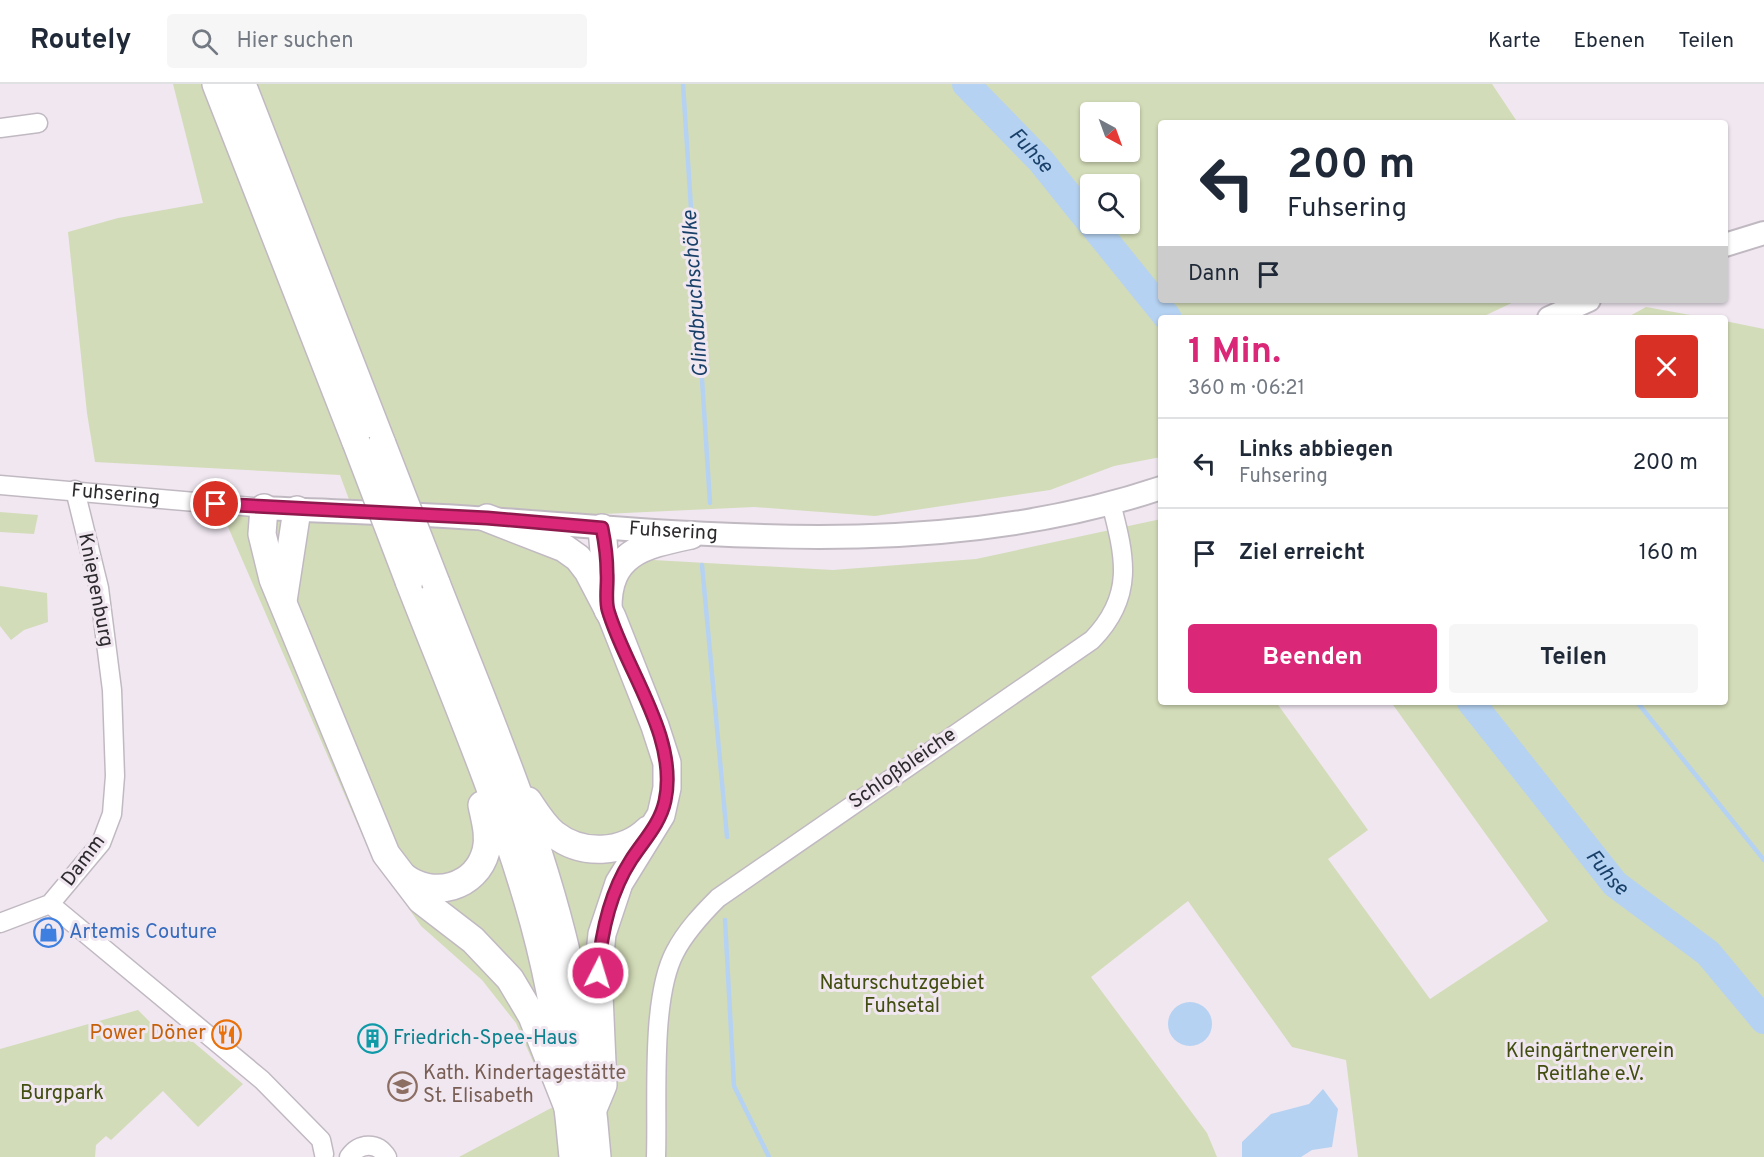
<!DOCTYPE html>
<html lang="de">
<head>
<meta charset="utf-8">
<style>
  body { margin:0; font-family:Overpass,sans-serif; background:#f6f6f7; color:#1f2937; height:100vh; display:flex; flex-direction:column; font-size:22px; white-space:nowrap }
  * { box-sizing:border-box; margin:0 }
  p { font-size:20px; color:#747a83 }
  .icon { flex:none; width:33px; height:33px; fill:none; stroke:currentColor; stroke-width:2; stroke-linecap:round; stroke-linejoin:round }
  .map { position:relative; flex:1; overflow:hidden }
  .details { position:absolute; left:1158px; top:231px; width:570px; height:390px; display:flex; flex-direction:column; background:#fff; border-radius:6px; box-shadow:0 2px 4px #0004 }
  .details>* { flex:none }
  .banner { position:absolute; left:1158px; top:36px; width:570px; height:183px; border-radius:6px; box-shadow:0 2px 4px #0004; background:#fff; color:#1f2937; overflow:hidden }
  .needle { width:39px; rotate:139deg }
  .tools { position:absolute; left:1080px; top:18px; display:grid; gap:12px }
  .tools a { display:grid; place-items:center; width:60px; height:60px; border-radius:6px; background:#fff; box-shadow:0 2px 4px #0004; font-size:30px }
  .pin { position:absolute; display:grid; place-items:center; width:51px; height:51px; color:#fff; margin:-26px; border:3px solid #fff; border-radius:50%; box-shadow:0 2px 6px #0007 }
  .me { position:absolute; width:66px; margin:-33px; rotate:5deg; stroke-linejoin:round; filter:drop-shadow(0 0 4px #0008) }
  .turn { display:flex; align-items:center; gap:21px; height:126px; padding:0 30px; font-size:27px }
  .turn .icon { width:78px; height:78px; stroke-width:2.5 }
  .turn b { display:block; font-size:42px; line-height:51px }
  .then { display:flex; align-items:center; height:57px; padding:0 30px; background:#0003; gap:12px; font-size:22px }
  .round { display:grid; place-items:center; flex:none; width:63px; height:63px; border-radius:6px; background:#f6f6f7 }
  .summary { display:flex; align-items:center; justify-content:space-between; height:102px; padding:0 30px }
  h1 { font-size:36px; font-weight:700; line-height:45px; color:#db2777 }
  .action { display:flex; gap:12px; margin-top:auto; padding:12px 30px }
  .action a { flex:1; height:69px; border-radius:6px; background:#db2777; color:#fff; font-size:24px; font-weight:700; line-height:69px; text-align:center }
  .action a+a { background:#f6f6f7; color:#1f2937 }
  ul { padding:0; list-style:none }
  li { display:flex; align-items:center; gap:18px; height:90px; padding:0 30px; border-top:2px solid #e0e1e3 }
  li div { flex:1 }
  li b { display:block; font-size:22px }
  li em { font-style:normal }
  header { display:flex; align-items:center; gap:36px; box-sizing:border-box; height:84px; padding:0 30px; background:#fff; border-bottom:2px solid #e0e1e3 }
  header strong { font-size:28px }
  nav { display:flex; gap:33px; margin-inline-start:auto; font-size:21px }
  .search { width:420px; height:54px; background:#f6f6f7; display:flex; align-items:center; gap:15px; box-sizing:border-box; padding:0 21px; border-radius:6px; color:#747a83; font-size:22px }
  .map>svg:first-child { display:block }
  .green { fill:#d3dcb8; fill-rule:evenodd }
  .water { fill:#b6d2f2 }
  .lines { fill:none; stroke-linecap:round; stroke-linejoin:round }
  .stream { stroke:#b6d2f2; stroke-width:4.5 }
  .river { stroke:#b6d2f2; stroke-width:28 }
  .minor-casing { stroke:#c1b9c2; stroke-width:21 }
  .major-casing { stroke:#c1b9c2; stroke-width:26 }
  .highway-casing { stroke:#c1b9c2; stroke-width:30 }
  .minor { stroke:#fff; stroke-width:18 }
  .major { stroke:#fff; stroke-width:22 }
  .highway { stroke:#fff; stroke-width:27 }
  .highway-bridge-casing { stroke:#c1b9c2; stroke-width:30; stroke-linecap:butt }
  .highway-bridge { stroke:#fff; stroke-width:27 }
  .route-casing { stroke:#8e194d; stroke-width:15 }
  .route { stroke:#db2777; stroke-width:10 }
  .labels { text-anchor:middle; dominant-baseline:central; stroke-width:6; stroke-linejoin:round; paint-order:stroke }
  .street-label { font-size:20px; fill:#2e2b2e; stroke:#f0e7f1 }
  .shop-label { font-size:20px; fill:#366cbe; stroke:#f0e7f1; text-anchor:start }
  .park-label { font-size:20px; fill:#424d10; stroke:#f0e7f1 }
  .food-label { font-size:20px; fill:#c56008; stroke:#f0e7f1; text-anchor:end }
  .culture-label { font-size:20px; fill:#0d838f; stroke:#f0e7f1; text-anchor:start }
  .education-label { font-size:20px; fill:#785e54; stroke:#f0e7f1; text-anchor:start }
  .water-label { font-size:21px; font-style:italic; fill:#194069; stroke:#f0e7f1 }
</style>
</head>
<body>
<header>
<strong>Routely</strong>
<div class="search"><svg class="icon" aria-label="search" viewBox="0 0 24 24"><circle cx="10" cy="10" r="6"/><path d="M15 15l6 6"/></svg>Hier suchen</div>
<nav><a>Karte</a><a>Ebenen</a><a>Teilen</a></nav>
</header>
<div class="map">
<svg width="1764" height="1073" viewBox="0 0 1764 1073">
  <rect width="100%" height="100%" fill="#f0e7f1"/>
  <!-- green -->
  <g class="green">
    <path d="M173,0H1492L1518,39H1161V216H1518L1480,234H1161V373L1114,382L1050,406L875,432L754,423L582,431L436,419L547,470L833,486L976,475L1161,435V618H1276L1368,746L1328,775L1430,915L1548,837L1391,618H1725V237L1764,245V1073H1358L1346,976L1292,963L1188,817L1091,893L1207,1049L1217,1073H459L553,1023L516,939L482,896L421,842L370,769L218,420L351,421L340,391L95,378L87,329L68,148L118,134L203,119ZM1090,28H1130V68H1090ZM1090,100H1130V140H1090Z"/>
    <polygon points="1646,223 1707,234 1626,234"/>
    <polygon points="0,428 38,431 34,450 0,448"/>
    <polygon points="0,502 47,509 48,538 24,546 11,556 0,542"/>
    <polygon points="138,926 156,944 173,941 243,1000 198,1043 163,1007 111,1056 106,1052 96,1061 95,1073 0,1073 0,965"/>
  </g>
  <!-- water -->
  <g class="water">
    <circle cx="1190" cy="940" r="22"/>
    <polygon points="1323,1005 1338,1025 1332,1063 1312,1066 1301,1073 1242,1073 1242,1058 1271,1030 1309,1020"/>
  </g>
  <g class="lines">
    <!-- stream -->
    <g class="stream">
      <polyline points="683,0 710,419"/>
      <polyline points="702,481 727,753"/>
      <polyline points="1637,618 1764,776"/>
      <polyline points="725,836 734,1002 769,1073"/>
    </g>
    <!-- river -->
    <g class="river">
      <path id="s1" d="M966,0L1041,77L1090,138"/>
      <polyline points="1092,140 1168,234"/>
      <path id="s2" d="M1471,618L1615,800L1708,869L1764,936"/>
    </g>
    <defs>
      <g id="minor">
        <polyline points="0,44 38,39"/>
        <path id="s3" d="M0,401L264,424"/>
        <polyline points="50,820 262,996 321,1056 324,1070"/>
        <polyline points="0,839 50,820 101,759 112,730 115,692 112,606 99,504 75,406"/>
        <path d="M349,1073C359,1059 377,1057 387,1073"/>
        <path d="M656,1073C658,1017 650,915 675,868C686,847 702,830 718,814L1092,556C1135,512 1125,473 1111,419"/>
      </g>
      <g id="major">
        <polyline points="1725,161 1764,149"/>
        <polyline points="1549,234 1589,216"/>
        <path id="s4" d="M264,424C339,428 415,429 490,435C714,451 944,477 1161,404"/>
      </g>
      <g id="highway">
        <polyline points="216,0 356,358"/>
        <polyline points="242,0 382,360"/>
        <polyline points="264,424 262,450 273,495 386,770 421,816 473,856 510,895 532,932 569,1026"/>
        <polyline points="487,434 564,464 578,474 588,487 612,533 655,642 667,679 667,704 661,731 619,799 602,850 598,889 603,1001 593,1025"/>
        <polyline points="602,444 607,504"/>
        <path d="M409,497C453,610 502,722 534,839C555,916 566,994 573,1073"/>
        <path d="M436,499C486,627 542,754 571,889C584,950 592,1011 597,1073"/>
        <polyline points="283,517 297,426"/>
        <path d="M608,526C607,468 644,461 691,451"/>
        <path d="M528,717C536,729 543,741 554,750C582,772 623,770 648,746"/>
        <path d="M404,793C433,815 476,804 486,767C490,752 485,736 482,721"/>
      </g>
    </defs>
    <!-- minor casing -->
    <use href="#minor" class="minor-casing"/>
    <!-- major casing -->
    <use href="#major" class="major-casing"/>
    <!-- highway casing -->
    <use href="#highway" class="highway-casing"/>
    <!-- minor -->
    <use href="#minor" class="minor"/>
    <!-- major -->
    <use href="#major" class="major"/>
    <!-- highway -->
    <use href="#highway" class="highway"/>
    <defs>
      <g id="highway-bridge">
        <polyline points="356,358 409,497"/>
        <polyline points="382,360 436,499"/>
      </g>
    </defs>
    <!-- highway-bridge casing -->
    <use href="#highway-bridge" class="highway-bridge-casing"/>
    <!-- highway-bridge -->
    <use href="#highway-bridge" class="highway-bridge"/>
  </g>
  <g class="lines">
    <defs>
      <path id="route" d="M216,420L487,434L602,444C605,459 607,474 607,489C608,500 605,515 608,526C625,585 679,653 665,717C660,740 644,756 631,776C609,810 601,849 598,889"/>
    </defs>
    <!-- route casing -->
    <use href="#route" class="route-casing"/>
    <!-- route -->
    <use href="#route" class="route"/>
  </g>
  <!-- icons -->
  <defs>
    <symbol id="shop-ring" viewBox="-11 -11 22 22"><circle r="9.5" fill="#f0e7f1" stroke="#3f7fe0" stroke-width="1.5"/><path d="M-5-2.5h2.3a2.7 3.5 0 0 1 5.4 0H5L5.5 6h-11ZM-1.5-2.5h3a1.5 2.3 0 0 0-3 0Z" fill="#3f7fe0"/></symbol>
    <symbol id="restaurant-ring" viewBox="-11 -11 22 22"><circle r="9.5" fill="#f0e7f1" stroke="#e8710a" stroke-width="1.5"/><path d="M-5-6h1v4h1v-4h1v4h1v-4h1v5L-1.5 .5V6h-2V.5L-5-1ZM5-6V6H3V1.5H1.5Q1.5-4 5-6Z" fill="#e8710a"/></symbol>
    <symbol id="building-ring" viewBox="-11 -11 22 22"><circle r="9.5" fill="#f0e7f1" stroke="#0f9aa8" stroke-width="1.5"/><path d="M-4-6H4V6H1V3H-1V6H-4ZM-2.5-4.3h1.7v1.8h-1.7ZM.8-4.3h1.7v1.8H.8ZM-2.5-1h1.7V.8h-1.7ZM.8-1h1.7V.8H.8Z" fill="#0f9aa8"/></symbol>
    <symbol id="school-ring" viewBox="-11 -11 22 22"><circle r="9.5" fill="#f0e7f1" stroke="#8d6e63" stroke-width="1.5"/><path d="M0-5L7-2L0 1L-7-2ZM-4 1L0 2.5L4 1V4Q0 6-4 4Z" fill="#8d6e63"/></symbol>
  </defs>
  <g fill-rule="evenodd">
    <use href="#shop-ring" x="32" y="832" width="33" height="33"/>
    <use href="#restaurant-ring" x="210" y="934" width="33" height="33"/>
    <use href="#building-ring" x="356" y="938" width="33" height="33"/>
    <use href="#school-ring" x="386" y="986" width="33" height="33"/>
  </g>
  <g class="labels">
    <!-- street labels -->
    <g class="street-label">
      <text stroke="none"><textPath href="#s3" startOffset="116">Fuhsering</textPath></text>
      <text stroke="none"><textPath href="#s4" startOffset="410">Fuhsering</textPath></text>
      <text transform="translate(95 506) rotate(79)">Kniepenburg</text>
      <text transform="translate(903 685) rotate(-35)">Schloßbleiche</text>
      <text transform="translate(84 777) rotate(-53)">Damm</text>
    </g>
    <!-- shop labels -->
    <g class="shop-label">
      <text x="69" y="849">Artemis Couture</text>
    </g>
    <!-- park labels -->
    <g class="park-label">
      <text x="902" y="900">Naturschutzgebiet<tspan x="902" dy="23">Fuhsetal</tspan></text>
      <text x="1590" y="968">Kleingärtnerverein<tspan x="1590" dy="23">Reitlahe e.V.</tspan></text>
      <text x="62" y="1010">Burgpark</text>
    </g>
    <!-- food labels -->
    <g class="food-label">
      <text x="206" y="950">Power Döner</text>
    </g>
    <!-- culture labels -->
    <g class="culture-label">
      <text x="393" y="955">Friedrich-Spee-Haus</text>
    </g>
    <!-- education labels -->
    <g class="education-label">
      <text x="423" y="990">Kath. Kindertagestätte<tspan x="423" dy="23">St. Elisabeth</tspan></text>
    </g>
    <!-- water labels -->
    <g class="water-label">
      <text stroke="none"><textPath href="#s1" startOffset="93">Fuhse</textPath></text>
      <text transform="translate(696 210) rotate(-94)">Glindbruchschölke</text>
      <text stroke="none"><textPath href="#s2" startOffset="218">Fuhse</textPath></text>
    </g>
  </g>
</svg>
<div class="tools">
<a><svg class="needle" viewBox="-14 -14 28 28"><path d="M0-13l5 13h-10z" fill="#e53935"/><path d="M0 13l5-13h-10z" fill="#747a83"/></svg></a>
<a><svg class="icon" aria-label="search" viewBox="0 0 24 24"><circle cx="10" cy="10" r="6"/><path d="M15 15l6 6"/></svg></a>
</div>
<div class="pin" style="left:216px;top:420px;background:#d93025"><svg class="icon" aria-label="arrive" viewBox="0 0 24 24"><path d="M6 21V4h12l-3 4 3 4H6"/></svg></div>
<svg class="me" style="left:598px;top:889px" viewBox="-20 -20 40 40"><circle r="17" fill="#db2777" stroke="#fff" stroke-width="3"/><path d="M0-11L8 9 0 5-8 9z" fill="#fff"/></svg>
<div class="banner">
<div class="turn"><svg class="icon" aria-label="left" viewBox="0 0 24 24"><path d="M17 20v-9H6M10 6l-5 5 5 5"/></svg><div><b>200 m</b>Fuhsering</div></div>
<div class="then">Dann<svg class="icon" aria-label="arrive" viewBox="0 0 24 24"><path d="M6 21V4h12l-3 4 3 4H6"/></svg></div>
</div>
<section class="details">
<div class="summary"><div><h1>1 Min.</h1><p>360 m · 06:21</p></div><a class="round" style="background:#d93025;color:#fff"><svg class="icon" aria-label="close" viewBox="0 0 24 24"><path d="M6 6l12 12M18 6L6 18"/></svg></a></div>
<ul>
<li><svg class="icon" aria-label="left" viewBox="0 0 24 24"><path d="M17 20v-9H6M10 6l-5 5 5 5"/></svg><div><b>Links abbiegen</b><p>Fuhsering</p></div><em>200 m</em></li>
<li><svg class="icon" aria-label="arrive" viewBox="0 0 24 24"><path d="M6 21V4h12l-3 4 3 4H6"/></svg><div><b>Ziel erreicht</b></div><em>160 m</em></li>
</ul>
<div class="action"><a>Beenden</a><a>Teilen</a></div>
</section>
</div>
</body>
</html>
